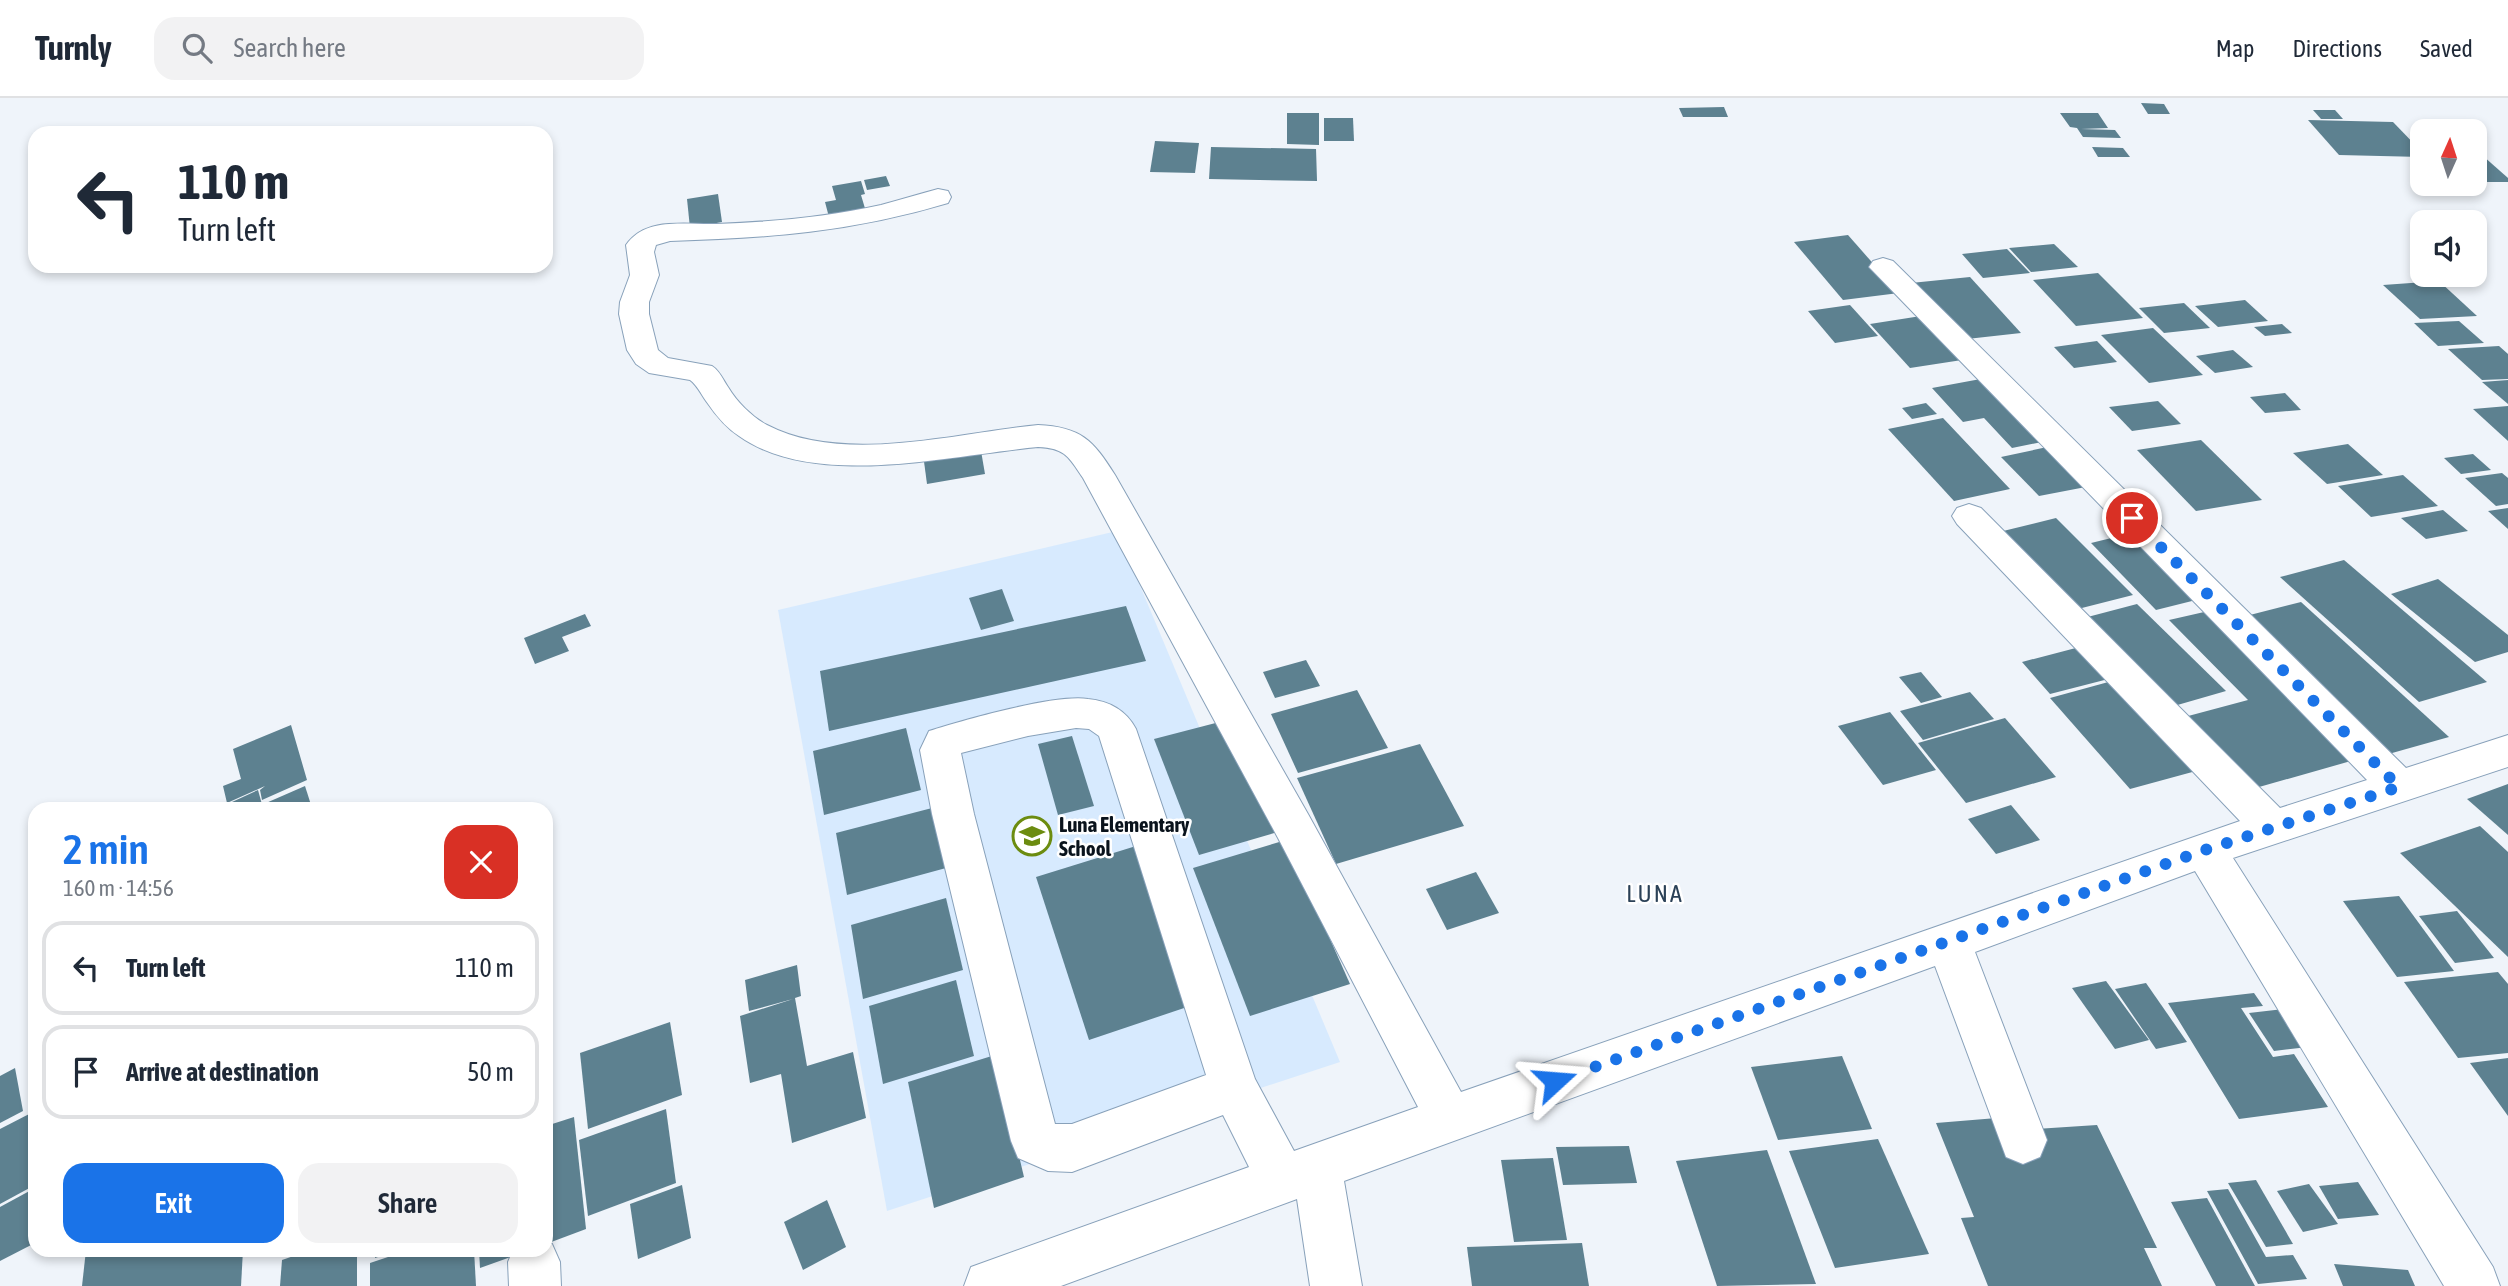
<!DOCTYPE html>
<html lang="en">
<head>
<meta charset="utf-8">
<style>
  body { margin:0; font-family:"Asap Condensed",sans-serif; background:#f2f2f3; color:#1f2937; height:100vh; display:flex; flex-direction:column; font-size:26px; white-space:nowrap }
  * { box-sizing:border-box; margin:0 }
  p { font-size:23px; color:#747a83 }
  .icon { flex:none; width:38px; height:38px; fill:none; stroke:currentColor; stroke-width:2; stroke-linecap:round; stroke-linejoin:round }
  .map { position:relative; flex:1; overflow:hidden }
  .drawer { position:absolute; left:28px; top:704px; width:525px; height:455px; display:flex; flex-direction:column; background:#fff; border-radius:21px; box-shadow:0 4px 10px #0003 }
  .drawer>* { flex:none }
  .top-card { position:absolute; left:28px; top:28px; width:525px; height:147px; border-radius:21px; box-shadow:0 4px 10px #0003; background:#fff; color:#1f2937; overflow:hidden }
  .needle { width:46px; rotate:3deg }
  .controls { position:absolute; left:2410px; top:21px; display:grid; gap:14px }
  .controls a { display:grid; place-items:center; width:77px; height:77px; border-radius:14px; background:#fff; box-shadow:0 4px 10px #0003; font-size:35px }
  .pin { position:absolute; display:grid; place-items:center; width:60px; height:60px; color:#fff; margin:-30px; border:4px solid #fff; border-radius:50%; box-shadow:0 2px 7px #0007 }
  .me { position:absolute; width:77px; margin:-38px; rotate:71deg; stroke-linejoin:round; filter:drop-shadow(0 0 5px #0008) }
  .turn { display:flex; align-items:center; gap:24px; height:147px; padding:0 35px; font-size:32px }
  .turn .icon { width:91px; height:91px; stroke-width:2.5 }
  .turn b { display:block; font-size:49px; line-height:60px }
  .round { display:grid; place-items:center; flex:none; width:74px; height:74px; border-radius:21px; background:#f2f2f3 }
  .headline { display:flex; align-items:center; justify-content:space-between; height:119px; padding:0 35px }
  h1 { font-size:42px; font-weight:600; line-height:52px; color:#1a73e8 }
  .cta { display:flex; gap:14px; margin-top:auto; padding:14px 35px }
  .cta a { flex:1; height:80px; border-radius:21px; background:#1a73e8; color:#fff; font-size:28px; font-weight:600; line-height:80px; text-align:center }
  .cta a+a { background:#f2f2f3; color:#1f2937 }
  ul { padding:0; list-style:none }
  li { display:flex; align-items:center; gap:21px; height:94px; margin:0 14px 10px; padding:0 21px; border:4px solid #e0e1e3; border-radius:21px }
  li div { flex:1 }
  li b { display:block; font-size:26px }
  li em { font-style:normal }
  header { display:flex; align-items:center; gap:42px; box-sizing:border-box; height:98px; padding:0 35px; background:#fff; border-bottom:2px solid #e0e1e3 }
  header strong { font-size:33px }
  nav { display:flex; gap:38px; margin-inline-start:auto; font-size:24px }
  .search { width:490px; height:63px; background:#f2f2f3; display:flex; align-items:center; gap:18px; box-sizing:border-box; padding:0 24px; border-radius:21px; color:#747a83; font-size:26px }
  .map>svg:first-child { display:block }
  .built { fill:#d7eafe }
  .building { fill:#5d8190 }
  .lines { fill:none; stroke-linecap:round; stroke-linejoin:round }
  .minor-casing { stroke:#88a1ba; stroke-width:2 }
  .minor { fill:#fff; fill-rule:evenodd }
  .route { stroke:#1a73e8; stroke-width:12; stroke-dasharray:0 21.6 }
  .labels { text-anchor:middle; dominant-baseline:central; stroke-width:5; stroke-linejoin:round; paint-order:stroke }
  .poi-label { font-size:21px; font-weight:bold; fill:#0a131c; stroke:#fff; text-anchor:start }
  .quarter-label { font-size:24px; letter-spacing:2px; fill:#2b4157; stroke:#fff }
</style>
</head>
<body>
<header>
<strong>Turnly</strong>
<div class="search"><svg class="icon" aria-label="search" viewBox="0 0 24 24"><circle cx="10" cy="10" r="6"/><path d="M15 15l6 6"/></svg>Search here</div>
<nav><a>Map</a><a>Directions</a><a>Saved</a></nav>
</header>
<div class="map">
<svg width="2508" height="1188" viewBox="0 0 2508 1188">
  <rect width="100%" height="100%" fill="#eff4fa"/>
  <!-- built -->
  <polygon class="built" points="1117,433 1340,964 887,1113 778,512"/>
  <!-- building -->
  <g class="building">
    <polygon points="2141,5 2164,6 2170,16 2148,16"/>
    <polygon points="1724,9 1728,19 1683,19 1679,10"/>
    <polygon points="2313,12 2335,12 2343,21 2321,21"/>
    <polygon points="1287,15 1319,15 1319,47 1287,46"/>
    <polygon points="2060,15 2098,15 2108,30 2081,31 2115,32 2121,40 2083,39 2077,30 2070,29"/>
    <polygon points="1324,20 1353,20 1354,43 1324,43"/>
    <polygon points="2308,22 2393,24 2422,54 2422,59 2339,57"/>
    <polygon points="1155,43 1199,45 1195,75 1150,74"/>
    <polygon points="1211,49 1316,51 1317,83 1209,81"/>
    <polygon points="2092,49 2123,50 2130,59 2098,59"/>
    <polygon points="2474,50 2508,80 2508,84 2474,84"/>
    <polygon points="886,78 890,88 867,92 864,82"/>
    <polygon points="861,83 865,96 861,97 867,117 830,123 825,104 836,102 832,88"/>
    <polygon points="718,96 722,124 690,130 687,101"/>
    <polygon points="1848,137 1899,195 1843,202 1794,144"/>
    <polygon points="2054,146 2078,169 2031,174 2009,150"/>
    <polygon points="2007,151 2030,175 1983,180 1962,156"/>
    <polygon points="2098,175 2143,220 2076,228 2033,182"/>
    <polygon points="1970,179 2021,235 1958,242 1911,185"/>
    <polygon points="2439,183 2477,218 2420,221 2383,187"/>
    <polygon points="2245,202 2268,223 2218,229 2195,208"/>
    <polygon points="2184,205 2210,230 2164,235 2139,210"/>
    <polygon points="1850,207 1878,238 1835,245 1808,213"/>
    <polygon points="1921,218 1962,262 1910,270 1870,226"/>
    <polygon points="2459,223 2484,245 2438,248 2414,225"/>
    <polygon points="2282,226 2292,235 2265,238 2254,229"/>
    <polygon points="2153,230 2203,277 2149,285 2101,237"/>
    <polygon points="2097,243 2117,264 2074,270 2054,249"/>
    <polygon points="2499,248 2508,256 2508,281 2482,282 2448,251"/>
    <polygon points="2233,252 2253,269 2215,275 2196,258"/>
    <polygon points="1986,280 2047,343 2012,350 1984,320 1963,324 1932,290"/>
    <polygon points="2508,282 2508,306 2482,284"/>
    <polygon points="2285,295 2301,312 2265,315 2250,299"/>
    <polygon points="2158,303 2181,326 2132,333 2109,309"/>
    <polygon points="1926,305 1937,316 1912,321 1902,310"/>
    <polygon points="2508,308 2508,343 2473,311"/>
    <polygon points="1943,320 2010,391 1954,403 1888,331"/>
    <polygon points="2201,342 2262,402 2196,413 2137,352"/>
    <polygon points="2348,346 2383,377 2327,386 2293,355"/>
    <polygon points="980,347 985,376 927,386 923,356"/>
    <polygon points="2052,348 2091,388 2039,398 2001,359"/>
    <polygon points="2473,356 2491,372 2461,376 2444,360"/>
    <polygon points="2502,375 2508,380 2508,406 2496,408 2465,380"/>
    <polygon points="2403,377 2438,408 2371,419 2338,388"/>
    <polygon points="2508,410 2508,431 2488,413"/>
    <polygon points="2443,412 2468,433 2426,441 2401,420"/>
    <polygon points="2056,420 2133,497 2070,513 1995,435"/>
    <polygon points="2136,434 2204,500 2156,512 2091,445"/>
    <polygon points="2344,462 2487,584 2419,604 2280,479"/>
    <polygon points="2438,481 2508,537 2508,554 2475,564 2391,496"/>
    <polygon points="1002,491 1014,523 981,532 969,500"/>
    <polygon points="2301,504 2449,639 2385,657 2242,519"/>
    <polygon points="2137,506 2226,593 2167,610 2080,521"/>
    <polygon points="1126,508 1146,563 829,633 820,573"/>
    <polygon points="2213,512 2365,659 2245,693 2177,621 2248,602 2169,522"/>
    <polygon points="585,516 591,528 562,539 569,553 535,566 524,540"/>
    <polygon points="2091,546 2120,578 2050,596 2022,564"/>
    <polygon points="1306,562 1320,588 1275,600 1263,574"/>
    <polygon points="1921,574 1942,599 1921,605 1899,579"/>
    <polygon points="2123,580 2207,670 2130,691 2050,600"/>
    <polygon points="1357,592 1388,650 1298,675 1271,616"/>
    <polygon points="1970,594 1994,621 1923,642 1900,613"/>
    <polygon points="1890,614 1936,672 1883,687 1838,628"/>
    <polygon points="2005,620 2056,679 1966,705 1918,645"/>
    <polygon points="1231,621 1281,733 1199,757 1154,641"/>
    <polygon points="291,627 307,682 262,702 260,692 265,688 227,705 223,688 241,681 233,651"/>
    <polygon points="906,630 921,692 824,717 813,653"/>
    <polygon points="1072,638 1094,708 1058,717 1038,646"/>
    <polygon points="1420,646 1464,728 1336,766 1297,680"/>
    <polygon points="2508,686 2508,737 2467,701"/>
    <polygon points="305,688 312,710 268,710 266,705"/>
    <polygon points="258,692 263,710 233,710 232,704"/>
    <polygon points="2011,707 2040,742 1996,756 1968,721"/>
    <polygon points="932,710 946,770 847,797 836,735"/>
    <polygon points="2480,728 2508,754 2508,859 2400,755"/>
    <polygon points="1286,742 1350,886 1250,918 1193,770"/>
    <polygon points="1136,748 1196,906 1089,942 1036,779"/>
    <polygon points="1476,774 1499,815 1447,832 1426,791"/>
    <polygon points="2399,798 2454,873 2397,879 2343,803"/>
    <polygon points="946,800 963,872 863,901 851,827"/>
    <polygon points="2457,813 2494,860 2455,865 2419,818"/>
    <polygon points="797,867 801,898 795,900 807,968 853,954 866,1020 792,1045 781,976 750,985 740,918 793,901 749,913 745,882"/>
    <polygon points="2498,874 2508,886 2508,955 2458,960 2404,884"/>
    <polygon points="956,882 974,958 883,986 869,908"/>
    <polygon points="2106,883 2149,942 2115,951 2072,890"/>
    <polygon points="2146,885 2187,944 2156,951 2115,891"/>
    <polygon points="2254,895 2263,908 2241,910 2273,959 2294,956 2328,1009 2239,1021 2168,905"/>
    <polygon points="2292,910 2317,948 2274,953 2249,915"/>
    <polygon points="670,924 682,997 588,1031 580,955"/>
    <polygon points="995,957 1024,1079 934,1110 908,984"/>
    <polygon points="1842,958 1872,1031 1778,1042 1751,969"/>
    <polygon points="2508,960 2508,1018 2470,965"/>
    <polygon points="15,970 23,1013 0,1025 0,978"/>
    <polygon points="666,1011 676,1085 588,1118 579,1042"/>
    <polygon points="35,1013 35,1087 0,1106 0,1031"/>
    <polygon points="574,1019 586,1131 546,1146 546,1028"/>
    <polygon points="2009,1019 2020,1032 2097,1027 2157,1150 2144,1150 2162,1188 1988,1188 1961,1120 1974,1119 1936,1025"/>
    <polygon points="1878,1041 1929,1156 1835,1170 1789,1053"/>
    <polygon points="1629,1048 1637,1085 1563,1087 1556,1049"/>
    <polygon points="1767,1052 1816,1186 1717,1188 1676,1063"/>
    <polygon points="1553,1060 1567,1142 1514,1144 1501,1062"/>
    <polygon points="2256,1082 2293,1146 2266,1149 2228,1085"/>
    <polygon points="2358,1084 2379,1117 2338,1121 2319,1088"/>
    <polygon points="2309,1086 2338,1126 2303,1134 2277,1093"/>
    <polygon points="682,1087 691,1140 638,1161 630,1106"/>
    <polygon points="35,1090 35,1145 0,1163 0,1109"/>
    <polygon points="2228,1091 2266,1159 2293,1157 2307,1181 2258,1186 2207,1093"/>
    <polygon points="2207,1100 2255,1188 2216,1188 2171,1104"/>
    <polygon points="827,1102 846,1149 803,1172 784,1124"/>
    <polygon points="1582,1145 1589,1188 1472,1188 1467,1149"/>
    <polygon points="86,1152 243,1152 241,1188 82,1188"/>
    <polygon points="311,1152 357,1152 357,1188 280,1188 282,1162"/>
    <polygon points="375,1152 399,1152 375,1160"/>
    <polygon points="409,1152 474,1152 476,1188 370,1188 370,1165"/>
    <polygon points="479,1152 530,1152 480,1170"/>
    <polygon points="2334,1166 2408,1172 2415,1188 2343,1188"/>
  </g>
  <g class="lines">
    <defs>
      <g id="minor">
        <path d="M938,91L948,93L951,99L948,105C851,134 770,140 670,143L656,147L654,154L659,177L649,204V216L658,252L668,260L712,268C720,273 723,282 728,289C737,304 752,319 767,327C843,367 956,335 1038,327C1081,329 1093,342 1115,377L1308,716L1461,994L2240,723L1957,426L1952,418L1957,410L1969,406L1981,410L2280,710L2367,682L1869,169L1873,163L1883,160L1893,163L2406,670L2508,637V669L2233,760L2493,1169L2500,1188H2444L2195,773L1975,854L2047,1042L2040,1059L2023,1066L2006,1059L1935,868L1344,1083L1362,1188H1310L1297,1101L1061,1188H964L971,1169L1249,1069L1223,1017L1072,1074L1048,1073L1018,1060L1011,1043L932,716L920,652L929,633C964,622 1054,596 1088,601C1109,603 1126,612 1136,631L1255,981L1294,1053L1418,1009L1278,740L1083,380C1069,359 1065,350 1038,349C951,357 815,392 739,338C725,329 715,316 706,303C701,296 697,287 690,282L649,275L636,266L627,252L619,216L620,204L630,177L626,147C646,118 686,127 716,126C771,124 827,119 881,107C900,102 919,96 938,91ZM1076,630L1089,631L1099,638L1206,977L1072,1026H1055L974,716L961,655L1028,638Z"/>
        <polygon points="546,1143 552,1146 560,1164 561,1188 509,1188 508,1164 513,1152 546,1152"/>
      </g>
    </defs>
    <!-- minor casing -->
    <use href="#minor" class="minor-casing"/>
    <!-- minor -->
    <use href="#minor" class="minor"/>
  </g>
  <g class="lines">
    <!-- route -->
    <polyline class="route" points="1555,983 2205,752 2399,689 2132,420"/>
  </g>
  <!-- icons -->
  <defs>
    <symbol id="school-ring" viewBox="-11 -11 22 22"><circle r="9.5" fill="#fff" stroke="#6c8c10" stroke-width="1.5"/><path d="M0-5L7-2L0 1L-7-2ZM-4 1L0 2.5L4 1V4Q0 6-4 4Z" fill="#6c8c10"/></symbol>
  </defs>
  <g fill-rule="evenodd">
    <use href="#school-ring" x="1010" y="716" width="44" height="44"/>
  </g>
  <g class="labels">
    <!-- poi labels -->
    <g class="poi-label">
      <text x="1059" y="726">Luna Elementary<tspan x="1059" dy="24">School</tspan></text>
    </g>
    <!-- quarter labels -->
    <g class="quarter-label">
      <text x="1655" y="795">LUNA</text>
    </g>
  </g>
</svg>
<div class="controls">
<a><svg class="needle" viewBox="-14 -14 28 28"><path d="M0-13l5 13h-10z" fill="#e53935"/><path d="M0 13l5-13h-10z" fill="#747a83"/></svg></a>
<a><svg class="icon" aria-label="sound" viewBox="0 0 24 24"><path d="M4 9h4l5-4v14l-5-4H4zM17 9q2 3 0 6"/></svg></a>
</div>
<div class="pin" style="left:2132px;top:420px;background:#d93025"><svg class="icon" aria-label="arrive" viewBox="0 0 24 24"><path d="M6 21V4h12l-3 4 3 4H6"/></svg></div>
<svg class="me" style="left:1555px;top:983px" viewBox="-20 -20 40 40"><path d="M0-17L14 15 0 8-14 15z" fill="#1a73e8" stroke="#fff" stroke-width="4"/></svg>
<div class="top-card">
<div class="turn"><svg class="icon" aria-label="left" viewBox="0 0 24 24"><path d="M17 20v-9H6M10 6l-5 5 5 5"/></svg><div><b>110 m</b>Turn left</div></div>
</div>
<section class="drawer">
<div class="headline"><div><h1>2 min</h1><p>160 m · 14:56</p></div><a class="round" style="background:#d93025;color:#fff"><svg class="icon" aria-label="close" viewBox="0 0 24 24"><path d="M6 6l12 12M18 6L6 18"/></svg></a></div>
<ul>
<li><svg class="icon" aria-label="left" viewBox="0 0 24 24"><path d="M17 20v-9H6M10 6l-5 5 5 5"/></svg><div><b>Turn left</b></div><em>110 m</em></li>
<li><svg class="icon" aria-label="arrive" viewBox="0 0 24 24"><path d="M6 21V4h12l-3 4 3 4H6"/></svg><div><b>Arrive at destination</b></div><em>50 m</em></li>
</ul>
<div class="cta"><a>Exit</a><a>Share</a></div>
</section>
</div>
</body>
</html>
